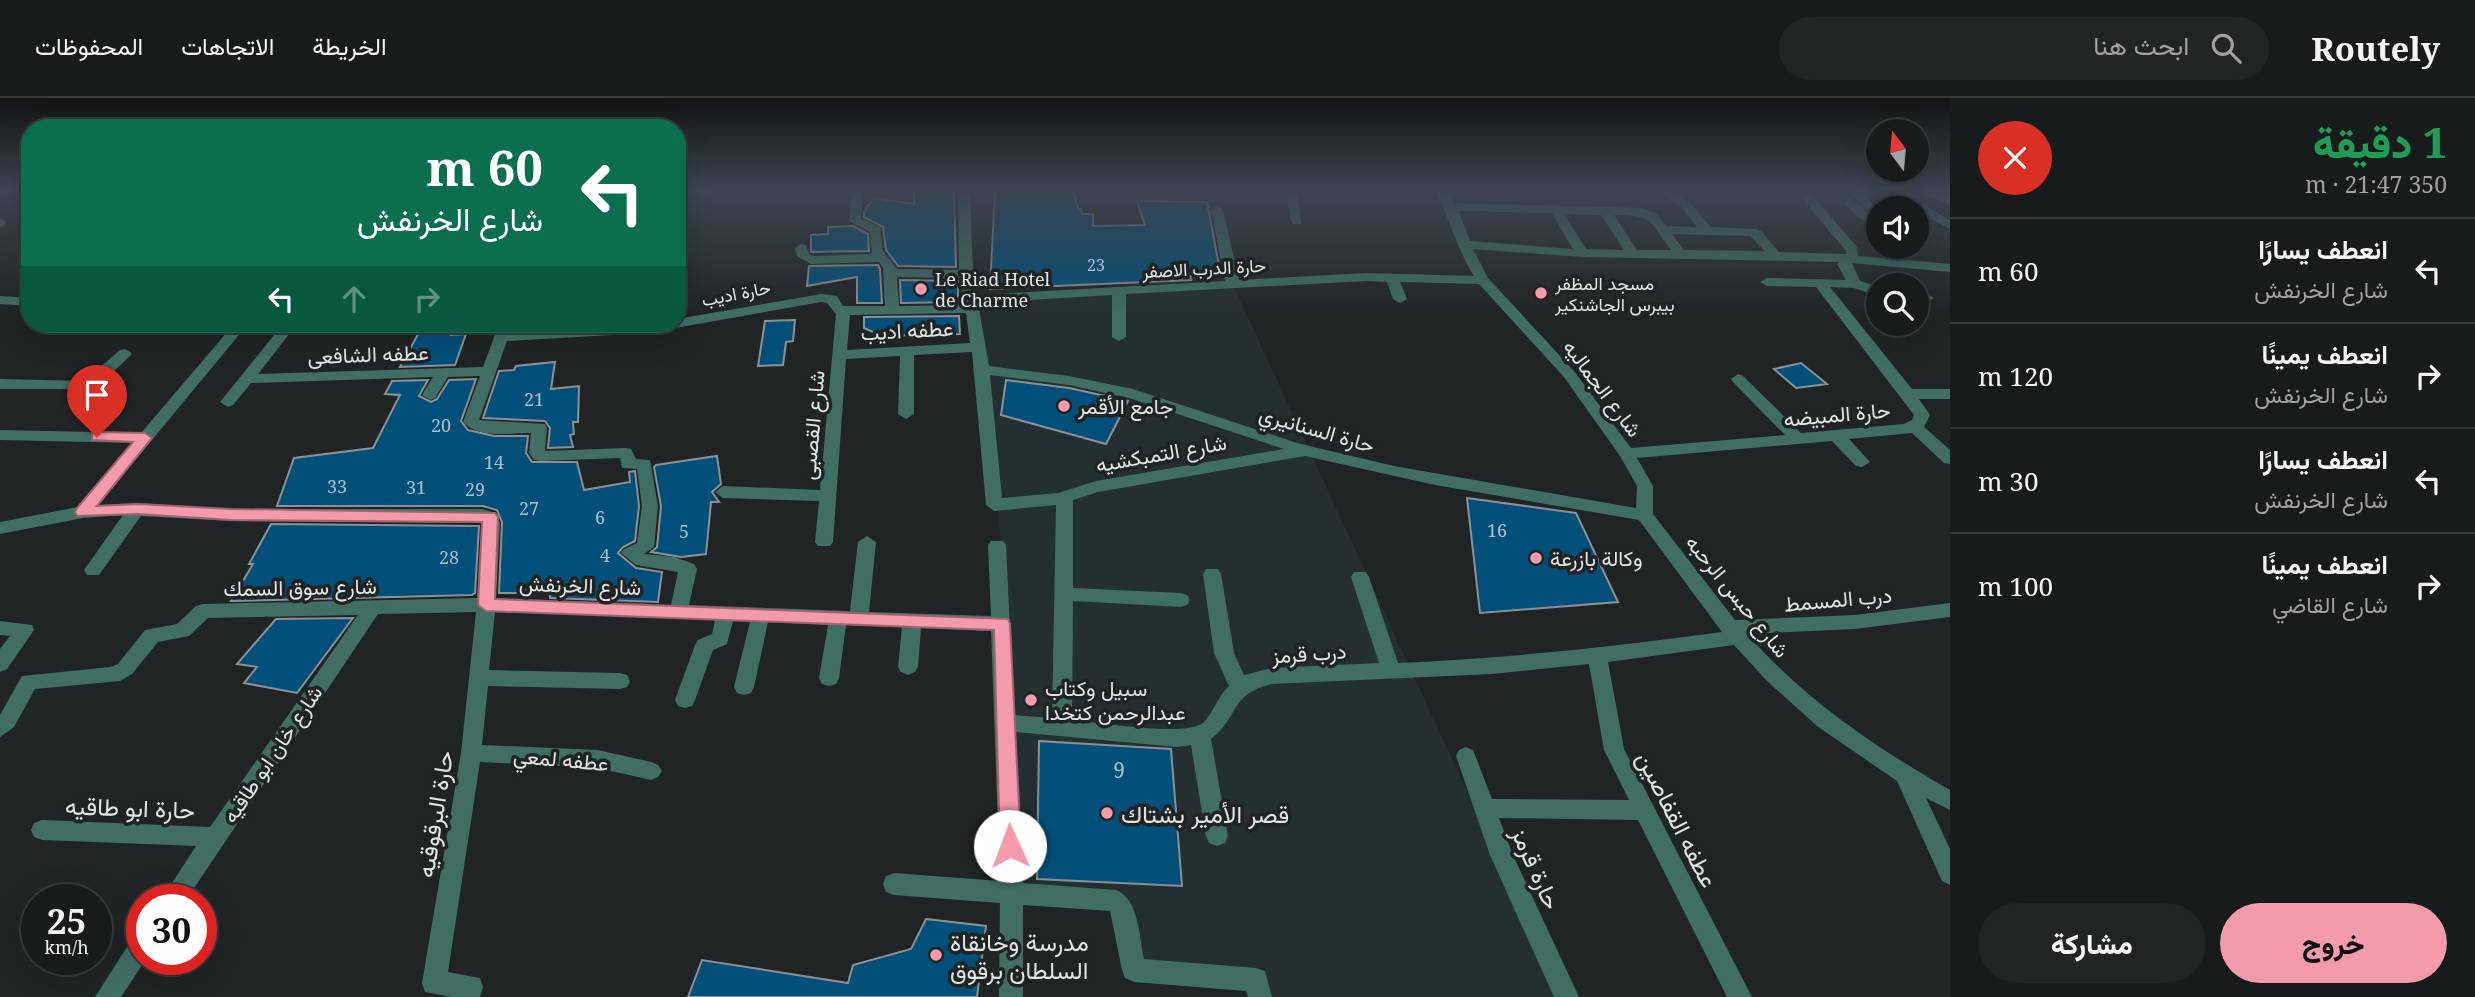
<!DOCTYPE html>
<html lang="ar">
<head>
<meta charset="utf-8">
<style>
  body { margin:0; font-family:"Noto Serif",Vazirmatn,serif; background:#212425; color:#f1f3f6; direction:rtl; height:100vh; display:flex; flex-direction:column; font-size:26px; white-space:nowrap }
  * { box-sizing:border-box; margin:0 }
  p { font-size:23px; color:#9fa1a3 }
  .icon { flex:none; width:38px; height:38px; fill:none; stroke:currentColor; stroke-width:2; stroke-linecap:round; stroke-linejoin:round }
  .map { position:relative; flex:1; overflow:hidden; direction:ltr }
  .drawer { display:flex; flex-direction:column; background:#181b1c; width:525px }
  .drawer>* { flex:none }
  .guide { position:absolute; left:21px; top:21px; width:665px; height:214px; border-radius:28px; box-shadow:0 7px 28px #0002,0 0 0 2px #36393b; direction:rtl; background:#0b6e4f; color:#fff; overflow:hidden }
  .needle { width:46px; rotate:344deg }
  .buttons { position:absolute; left:1866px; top:21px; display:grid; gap:14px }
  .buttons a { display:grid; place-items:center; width:63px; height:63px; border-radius:50%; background:#181b1c; box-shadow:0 7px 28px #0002,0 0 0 2px #36393b; font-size:35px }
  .speed { position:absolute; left:21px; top:786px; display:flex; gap:14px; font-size:35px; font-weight:700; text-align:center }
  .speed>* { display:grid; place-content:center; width:91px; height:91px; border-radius:50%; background:#181b1c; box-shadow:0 7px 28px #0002,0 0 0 2px #36393b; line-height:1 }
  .speed small { font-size:18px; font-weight:400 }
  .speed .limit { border:10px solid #d22; background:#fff; color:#111 }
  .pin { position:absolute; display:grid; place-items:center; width:60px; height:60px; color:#fff; margin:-72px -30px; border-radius:50% 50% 50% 0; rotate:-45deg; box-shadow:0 0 7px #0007 }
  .pin .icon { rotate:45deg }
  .me { position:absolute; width:77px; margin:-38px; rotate:358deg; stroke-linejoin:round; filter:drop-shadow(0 0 5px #0008) }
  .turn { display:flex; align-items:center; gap:24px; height:147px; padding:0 28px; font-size:32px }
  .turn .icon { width:91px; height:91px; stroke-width:2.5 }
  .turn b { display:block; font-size:49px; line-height:60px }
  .lanes { display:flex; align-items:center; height:66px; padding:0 28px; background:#0003; justify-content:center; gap:35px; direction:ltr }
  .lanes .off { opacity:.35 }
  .round { display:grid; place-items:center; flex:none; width:74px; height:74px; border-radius:37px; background:#212425 }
  .summary { display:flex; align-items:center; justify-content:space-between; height:119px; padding:0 28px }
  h1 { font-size:42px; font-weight:800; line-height:52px; color:#1e9e55 }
  .action { display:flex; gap:14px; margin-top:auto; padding:14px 28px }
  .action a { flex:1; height:80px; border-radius:42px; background:#f39aab; color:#111; font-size:28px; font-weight:800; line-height:80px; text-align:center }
  .action a+a { background:#212425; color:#f1f3f6 }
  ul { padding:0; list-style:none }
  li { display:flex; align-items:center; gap:21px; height:105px; padding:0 28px; border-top:2px solid #36393b }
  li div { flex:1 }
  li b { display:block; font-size:26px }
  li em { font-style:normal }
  header { display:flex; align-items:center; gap:42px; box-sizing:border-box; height:98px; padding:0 35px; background:#181b1c; border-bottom:2px solid #36393b }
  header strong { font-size:33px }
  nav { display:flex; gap:38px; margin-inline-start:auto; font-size:24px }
  .search { width:490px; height:63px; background:#212425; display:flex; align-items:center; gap:18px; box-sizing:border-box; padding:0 24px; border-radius:38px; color:#9fa1a3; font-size:26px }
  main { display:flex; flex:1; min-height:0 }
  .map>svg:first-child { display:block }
  .built { fill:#232f32 }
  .building { fill:#024f79; stroke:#8c9094; stroke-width:2 }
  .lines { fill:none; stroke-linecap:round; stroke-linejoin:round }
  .street { fill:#406e65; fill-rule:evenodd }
  .route { fill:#f39aab; stroke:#9e646f; stroke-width:2 }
  .poi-dot { fill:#f39aab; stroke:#202425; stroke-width:2.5 }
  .labels { text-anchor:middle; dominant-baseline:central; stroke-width:7; stroke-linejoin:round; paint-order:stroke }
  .far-number-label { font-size:16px; fill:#a9c0ca }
  .far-street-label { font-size:18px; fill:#e1e5e5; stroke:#202425 }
  .far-poi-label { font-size:18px; fill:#e1e5e5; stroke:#202425; text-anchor:start }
  .number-label { font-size:18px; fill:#a9c0ca }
  .street-label { font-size:21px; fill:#e1e5e5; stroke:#202425 }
  .poi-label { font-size:21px; fill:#e1e5e5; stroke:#202425; text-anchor:start }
  .near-number-label { font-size:21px; fill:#a9c0ca }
  .near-street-label { font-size:24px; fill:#e1e5e5; stroke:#202425 }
  .near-poi-label { font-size:24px; fill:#e1e5e5; stroke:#202425; text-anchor:start }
</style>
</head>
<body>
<header>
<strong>Routely</strong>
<div class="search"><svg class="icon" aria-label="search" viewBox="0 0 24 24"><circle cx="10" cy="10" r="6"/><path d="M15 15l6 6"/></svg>ابحث هنا</div>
<nav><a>الخريطة</a><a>الاتجاهات</a><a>المحفوظات</a></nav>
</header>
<main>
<section class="drawer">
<div class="summary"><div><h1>1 دقيقة</h1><p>350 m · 21:47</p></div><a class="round" style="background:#d93025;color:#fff"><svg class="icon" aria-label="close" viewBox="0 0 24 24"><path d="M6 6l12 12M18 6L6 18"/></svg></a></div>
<ul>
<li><svg class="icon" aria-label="left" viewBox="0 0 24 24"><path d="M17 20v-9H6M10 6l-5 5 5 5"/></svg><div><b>انعطف يسارًا</b><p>شارع الخرنفش</p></div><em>60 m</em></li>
<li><svg class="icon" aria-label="right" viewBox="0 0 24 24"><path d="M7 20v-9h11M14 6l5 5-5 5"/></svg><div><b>انعطف يمينًا</b><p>شارع الخرنفش</p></div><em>120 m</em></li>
<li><svg class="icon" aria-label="left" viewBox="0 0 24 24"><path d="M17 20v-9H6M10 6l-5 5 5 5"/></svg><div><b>انعطف يسارًا</b><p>شارع الخرنفش</p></div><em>30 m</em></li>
<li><svg class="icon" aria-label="right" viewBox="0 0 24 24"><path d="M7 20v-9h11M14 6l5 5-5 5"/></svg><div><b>انعطف يمينًا</b><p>شارع القاضي</p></div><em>100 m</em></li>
</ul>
<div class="action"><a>خروج</a><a>مشاركة</a></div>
</section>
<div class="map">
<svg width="1950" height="899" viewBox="0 0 1950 899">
  <rect width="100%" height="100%" fill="#202425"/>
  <!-- built -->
  <polygon class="built" points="1233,187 1562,899 1256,899 1255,886 1130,875 1111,806 1023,803 1009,541 988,292 976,204"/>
  <!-- building -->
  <g class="building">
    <polygon points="914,92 954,92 956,169 898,168 886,152 883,129 864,119 864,113 874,100 914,106"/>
    <polygon points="995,92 1073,92 1078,111 1081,111 1082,116 1093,116 1093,128 1145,127 1137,103 1207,104 1221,178 1190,178 1191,182 990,191"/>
    <polygon points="853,128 868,136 869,153 811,154 811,137 828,136 828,129"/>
    <polygon points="878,167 880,171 882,205 857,205 857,179 807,188 809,168"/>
    <polygon points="900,182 958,183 958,204 901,205"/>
    <polygon points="959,218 960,236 882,238 864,230 864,219"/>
    <polygon points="795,222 793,243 786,244 783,267 758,268 765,223"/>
    <polygon points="454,227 451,237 466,236 455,267 400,269 422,229"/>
    <polygon points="555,264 551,291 579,288 578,324 573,324 574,336 570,337 573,349 548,350 550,330 545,323 483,320 499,273 514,272 516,268"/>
    <polygon points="1801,265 1827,286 1796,290 1774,271"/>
    <polygon points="476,281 461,323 468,332 494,338 528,338 526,355 532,364 577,364 584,392 630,384 629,374 635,373 639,408 635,443 623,449 618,455 636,470 662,474 658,504 550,500 550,495 499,495 502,424 497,412 483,408 277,408 294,360 373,350 400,297 385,296 392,283 428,282 419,298 431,304 437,301 449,282"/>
    <polygon points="1006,282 1069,290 1128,303 1106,346 1001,317"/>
    <polygon points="717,358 721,386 712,394 719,404 711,404 706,456 681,459 651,454 657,449 661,408 654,369 656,367"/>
    <polygon points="1467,400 1576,415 1618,504 1480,515"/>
    <polygon points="271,426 479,428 475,495 472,497 231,503 253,466 249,466"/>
    <polygon points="353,520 297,595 244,585 257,569 237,566 276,521"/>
    <polygon points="1039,643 1171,651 1182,788 1037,781"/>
    <polygon points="926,821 986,828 977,899 688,899 702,862 848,885 853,867 911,851"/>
  </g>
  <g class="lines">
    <!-- street -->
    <g class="street">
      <path d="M747,92H863L861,121L880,129L883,153L897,171L959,172L958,92H970L973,176L976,197L1225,183L1211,112L1217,108L1223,112L1239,182L1366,175L1474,178C1457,151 1449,119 1435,92H1447L1455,105L1644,110L1657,116L1666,128L1697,129L1682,110L1659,92C1683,91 1696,112 1711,129L1756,131L1761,133L1779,154L1846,156V153L1802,100L1808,96L1812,97L1857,149L1858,158L1950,166V174L1852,165L1860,183L1878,189V198L1854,190L1830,189L1912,291H1950V301H1919L1930,317L1924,329L1950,352V366L1944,365L1912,335L1849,341L1870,364L1862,369L1856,368L1832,343L1637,360L1653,388V416L1735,522L1855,517L1950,505V519L1855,531L1747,536C1805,602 1875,649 1950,692V712L1926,700L1950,751V787L1942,783L1897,683L1817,628L1766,582L1734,547L1608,564L1624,651L1752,899H1727L1638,722L1499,720L1512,755L1579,899H1554L1490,757L1456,658L1459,652L1466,649L1473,652L1492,701L1629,702L1604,652L1589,566L1492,576L1272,586C1229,596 1239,620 1211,641L1228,738L1225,745L1217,748L1209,745L1206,738L1191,647L1177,649L1015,634L1023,785L1116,792C1139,801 1139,839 1144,861L1256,870L1265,873L1272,899H1248L1246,893L1134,884L1125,880L1122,872L1110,813L1023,807V899H999L1000,805L894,797L886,794L883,786L886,778L894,775L1000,783L991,533L921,530L918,569L915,574L908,577L901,574L898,569L902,529L846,527L839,580L836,586L829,588L822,586L819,580L828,527L768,524L754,589L751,595L744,597L737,595L734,589L750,524L733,523L727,546L713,552L695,602L692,608L685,610L678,608L675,602L695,547L698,542L712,536L715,522L495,514L489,572L620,575L627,577L630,583L627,589L620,591L488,588L482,647L598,652L651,664L658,667L662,673L658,679L651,682L598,670L480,664L448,874L480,880L483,889L480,899H451L425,894L422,885L461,655L476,514L378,516L186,802H161L196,748L42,742L34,739L31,732L34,725L42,722L210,729L358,517L208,520L189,538L158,544L132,576L120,583L35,591L14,629L0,639V617L22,578L110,569L118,566L145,532L177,526L196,508L203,506L477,500L482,425L231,423L141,418L99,477H87L84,472L123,417L83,420L0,436V424L78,409L132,345L0,342V332L141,335L234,226H248L98,407L137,405L231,411H482L496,415L500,425L496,500L671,507L678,474L636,467L621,455L624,451L637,445L642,408L637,371L622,370L620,360L540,363L534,362L529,355L531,335C510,335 478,341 463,324L480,278L448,279L435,300L430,302L422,297L433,279L251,285L233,307L228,309L220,304L283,226H297L258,276L483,269L499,226H513L510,234L677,226V221L821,196L837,198L843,208H885L883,170L879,164L811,166L797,158L795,150L801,146L806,147L809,156L813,158L872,156L870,134L849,123L851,98H751L747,97ZM1459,113L1552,115L1573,151L1470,143ZM1564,116L1601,117L1624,152L1586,151ZM1614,117C1654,118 1648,121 1671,152H1637ZM1672,136L1750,138L1765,153L1684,152ZM1473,151L1582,159L1839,164L1837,166L1846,182L1767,180L1760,184L1767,188L1816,189L1914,317L1912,322L1904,326L1801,335L1743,278L1738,276L1731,281L1733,284L1785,337L1631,350L1574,273L1488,180ZM897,179L960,180L964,207L899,208ZM1366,183L1387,184L1393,201L1400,205L1407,201L1400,184L1479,186L1564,279L1620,358L1637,388L1636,410L1394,368L1297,345L1133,291L1069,278L989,268L978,205L1112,197V239L1119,243L1126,239V196ZM821,204L827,205L836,216L820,392L723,388L715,394L723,400L819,403L815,444L818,448H830L833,444L846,261L900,258L898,316L906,321L914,316V257L972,254L986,407L994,413L1056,407L1052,620L1014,617L1006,447L1003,443H991L988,447L991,518L869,514L876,444L867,438L858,444L850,513L689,507L697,471L694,466L674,459L644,456L654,449L658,408L650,362L636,361L631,351L625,350L545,353L547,330L545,326L479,322L507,243L647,235ZM966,215L970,245L847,252L850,217ZM990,277L1069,287L1129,300L1284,351L1096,383L1058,395L1002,400ZM1305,358L1435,387L1639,422L1722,534C1614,549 1507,560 1398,565L1369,479L1366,474H1354L1351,479L1379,565L1272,570L1244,577L1234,555L1221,476L1218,471H1206L1203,476L1214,555L1229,588C1218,598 1214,613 1204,624C1188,640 1097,624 1072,622L1073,503L1181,509L1187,507L1190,502L1187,497L1181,495L1073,490V402L1098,394Z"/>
      <polygon points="1286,92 1298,92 1301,126 1293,126 1291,123"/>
      <path d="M1849,92H1861L1875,109L1873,112H1865L1878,120V132C1870,128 1847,111 1843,104L1849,100L1865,111Z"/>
      <polygon points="1915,92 1931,92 1950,99 1950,107"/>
      <polygon points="1900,93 1908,93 1922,106 1950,122 1950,131 1916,113 1900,99"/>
      <polygon points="0,120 6,124 4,128 0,129"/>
      <polygon points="1916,196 1927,196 1934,200 1927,204 1916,204"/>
      <polygon points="0,198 30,200 30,208 0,206"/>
      <polygon points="125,251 132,255 130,258 99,287 91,291 0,291 0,281 84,283 120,252"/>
      <polygon points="0,523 32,527 34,532 7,571 0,574 0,551 10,538 0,537"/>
      <polygon points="142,835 142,861 146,861 121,899 95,899 134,838"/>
    </g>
  </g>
  <!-- sky -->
  <linearGradient id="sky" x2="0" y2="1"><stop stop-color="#121414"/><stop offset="0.42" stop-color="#3c4551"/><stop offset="1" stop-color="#3c4551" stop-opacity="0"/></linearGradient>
  <rect width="1950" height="218" fill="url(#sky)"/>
  <!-- route -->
  <polygon class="route" points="97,334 145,335 152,340 97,408 138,406 231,411 495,415 498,419 495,501 1008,521 1010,526 1021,748 1018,754 1010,757 1003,754 1000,748 994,532 486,513 478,507 482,424 231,422 138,416 77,418 75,414 77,410 133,344 92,342 92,336"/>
  <!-- markers -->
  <g class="poi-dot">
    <circle cx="921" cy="191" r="7"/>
    <circle cx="1541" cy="195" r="7"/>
    <circle cx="1064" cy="308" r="7"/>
    <circle cx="1536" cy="460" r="7"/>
    <circle cx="1031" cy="602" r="7"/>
    <circle cx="1107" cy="715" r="7"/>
    <circle cx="936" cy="857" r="7"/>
  </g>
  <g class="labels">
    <!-- far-number labels -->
    <g class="far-number-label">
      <text x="1096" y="167">23</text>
    </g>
    <!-- far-street labels -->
    <g class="far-street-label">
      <text transform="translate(1204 170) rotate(-3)">حارة الدرب الاصفر</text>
      <text transform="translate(736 195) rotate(-11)">حارة اديب</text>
    </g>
    <!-- far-poi labels -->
    <g class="far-poi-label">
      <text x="935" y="181">Le Riad Hotel<tspan x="935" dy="21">de Charme</tspan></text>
      <text x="1555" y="185">مسجد المظفر<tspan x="1555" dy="21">بيبرس الجاشنكير</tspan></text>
    </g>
    <!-- number labels -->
    <g class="number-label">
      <text x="534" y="301">21</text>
      <text x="441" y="327">20</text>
      <text x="494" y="364">14</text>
      <text x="337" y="388">33</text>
      <text x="416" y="389">31</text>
      <text x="475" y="391">29</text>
      <text x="529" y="410">27</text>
      <text x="600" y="419">6</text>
      <text x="1497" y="432">16</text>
      <text x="684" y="433">5</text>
      <text x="605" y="457">4</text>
      <text x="449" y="459">28</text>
    </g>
    <!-- street labels -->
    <g class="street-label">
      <text transform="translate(907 232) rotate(-3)">عطفه اديب</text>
      <text transform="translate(368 256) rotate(-2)">عطفه الشافعى</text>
      <text transform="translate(1603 290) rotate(53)">شارع الجماليه</text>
      <text transform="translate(1837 316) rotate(-5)">حارة المبيضه</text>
      <text transform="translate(812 327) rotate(-85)">شارع القصبى</text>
      <text transform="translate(1317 331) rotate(16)">حارة السنانيري</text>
      <text transform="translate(1161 355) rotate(-10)">شارع التمبكشيه</text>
      <text transform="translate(580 487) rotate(2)">شارع الخرنفش</text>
      <text transform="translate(300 489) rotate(-1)">شارع سوق السمك</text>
      <text transform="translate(1738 498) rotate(51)">شارع حبس الرحبه</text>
      <text transform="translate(1838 501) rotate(-5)">درب المسمط</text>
      <text transform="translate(1309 555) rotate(-4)">درب قرمز</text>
      <text transform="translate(272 656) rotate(-56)">شارع خان ابو طاقيه</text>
      <text transform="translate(561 661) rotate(5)">عطفه لمعي</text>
    </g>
    <!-- poi labels -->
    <g class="poi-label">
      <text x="1078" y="308">جامع الأقمر</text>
      <text x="1550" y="460">وكالة بازرعة</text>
      <text x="1045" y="590">سبيل وكتاب<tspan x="1045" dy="24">عبدالرحمن كتخدا</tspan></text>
    </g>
    <!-- near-number labels -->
    <g class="near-number-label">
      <text x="1119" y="672">9</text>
    </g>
    <!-- near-street labels -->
    <g class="near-street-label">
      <text transform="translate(130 709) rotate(2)">حارة ابو طاقيه</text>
      <text transform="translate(434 716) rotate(-81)">حارة البرقوقيه</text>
      <text transform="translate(1678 721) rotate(63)">عطفه القفاصين</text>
      <text transform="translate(1537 770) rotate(66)">حارة قرمز</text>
    </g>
    <!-- near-poi labels -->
    <g class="near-poi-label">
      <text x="1121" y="715">قصر الأمير بشتاك</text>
      <text x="950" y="843">مدرسة وخانقاة<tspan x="950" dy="28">السلطان برقوق</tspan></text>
    </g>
  </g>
</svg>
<div class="buttons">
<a><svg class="needle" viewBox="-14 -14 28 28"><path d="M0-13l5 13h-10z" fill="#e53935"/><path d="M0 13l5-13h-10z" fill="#9fa1a3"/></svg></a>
<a><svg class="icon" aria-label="sound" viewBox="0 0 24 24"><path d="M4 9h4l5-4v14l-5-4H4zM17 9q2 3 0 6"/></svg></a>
<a><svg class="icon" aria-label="search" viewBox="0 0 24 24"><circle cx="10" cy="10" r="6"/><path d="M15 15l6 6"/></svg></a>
</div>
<div class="speed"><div>25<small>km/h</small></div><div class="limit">30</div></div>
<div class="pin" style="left:97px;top:339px;background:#d93025"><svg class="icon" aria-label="arrive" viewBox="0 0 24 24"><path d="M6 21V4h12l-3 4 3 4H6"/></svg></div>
<svg class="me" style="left:1010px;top:748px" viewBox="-20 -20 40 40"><circle r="19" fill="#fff"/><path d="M0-13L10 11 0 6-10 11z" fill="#f39aab"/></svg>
<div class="guide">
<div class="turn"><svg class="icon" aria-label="left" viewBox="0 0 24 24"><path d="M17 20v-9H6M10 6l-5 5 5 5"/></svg><div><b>60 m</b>شارع الخرنفش</div></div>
<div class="lanes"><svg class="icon" aria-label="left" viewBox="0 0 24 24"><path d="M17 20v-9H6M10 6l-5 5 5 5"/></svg><svg class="icon off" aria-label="ahead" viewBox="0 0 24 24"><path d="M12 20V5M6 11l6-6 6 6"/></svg><svg class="icon off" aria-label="right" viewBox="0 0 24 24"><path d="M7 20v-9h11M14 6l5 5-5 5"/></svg></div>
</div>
</div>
</main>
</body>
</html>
